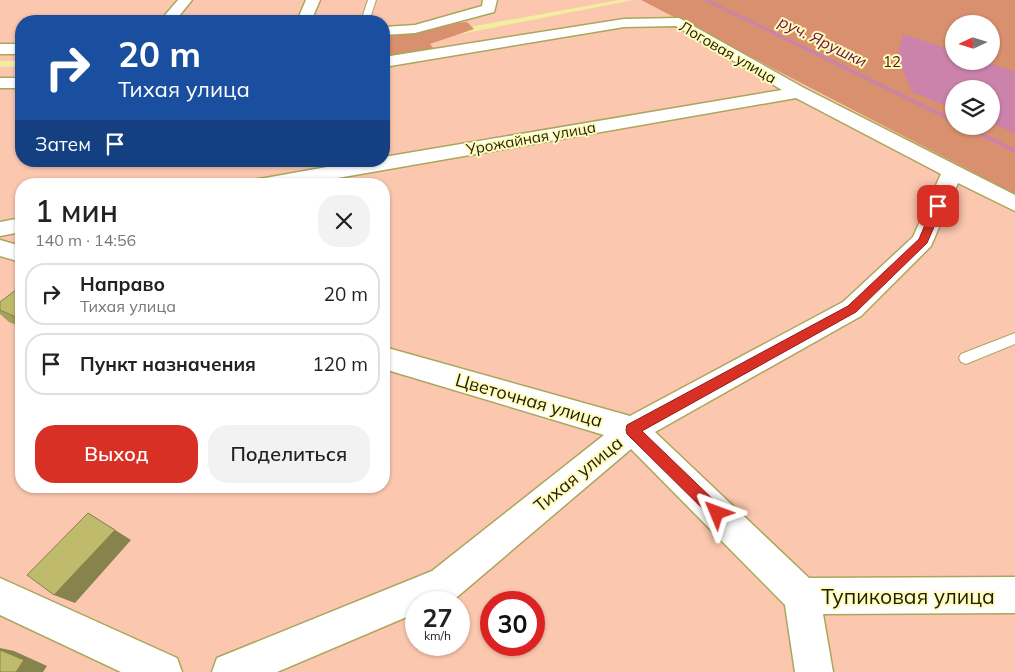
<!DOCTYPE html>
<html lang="ru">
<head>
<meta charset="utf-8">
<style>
  body { margin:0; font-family:Mulish,sans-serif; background:#f2f2f2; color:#222; height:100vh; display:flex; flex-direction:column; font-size:19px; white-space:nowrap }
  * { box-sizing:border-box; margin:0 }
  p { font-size:16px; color:#767676 }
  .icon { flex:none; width:28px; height:28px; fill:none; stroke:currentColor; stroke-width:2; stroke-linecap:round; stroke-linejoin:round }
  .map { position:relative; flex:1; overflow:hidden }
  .details { position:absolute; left:15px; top:178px; width:375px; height:315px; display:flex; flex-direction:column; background:#fff; border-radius:20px; box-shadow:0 1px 4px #0004 }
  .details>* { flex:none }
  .top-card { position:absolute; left:15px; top:15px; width:375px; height:152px; border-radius:20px; box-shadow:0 1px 4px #0004; background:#1a4fa0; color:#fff; overflow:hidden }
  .needle { width:32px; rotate:266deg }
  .controls { position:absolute; left:945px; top:15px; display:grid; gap:10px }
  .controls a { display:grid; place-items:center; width:55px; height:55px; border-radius:50%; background:#fff; box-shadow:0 1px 4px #0004; font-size:25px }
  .speed { position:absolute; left:405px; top:591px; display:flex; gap:10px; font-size:25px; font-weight:700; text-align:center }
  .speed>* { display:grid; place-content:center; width:65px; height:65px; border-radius:50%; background:#fff; box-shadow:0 1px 4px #0004; line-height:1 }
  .speed small { font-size:12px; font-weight:400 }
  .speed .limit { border:8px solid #d22; background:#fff; color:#111 }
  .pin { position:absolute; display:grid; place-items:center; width:42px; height:42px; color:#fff; margin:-21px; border-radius:10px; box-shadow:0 2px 8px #0006 }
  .me { position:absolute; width:55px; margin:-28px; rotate:314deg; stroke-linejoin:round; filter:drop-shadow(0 0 4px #0008) }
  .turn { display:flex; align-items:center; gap:18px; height:105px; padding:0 20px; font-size:22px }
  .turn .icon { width:65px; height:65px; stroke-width:2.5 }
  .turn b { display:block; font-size:35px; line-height:42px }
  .then { display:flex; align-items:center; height:48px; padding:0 20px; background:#0003; gap:10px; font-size:19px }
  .round { display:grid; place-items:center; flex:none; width:52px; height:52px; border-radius:20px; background:#f2f2f2 }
  .head { display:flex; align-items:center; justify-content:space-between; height:85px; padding:0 20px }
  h1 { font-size:30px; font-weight:600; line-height:38px }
  .cta { display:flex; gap:10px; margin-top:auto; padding:10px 20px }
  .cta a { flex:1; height:58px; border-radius:20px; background:#d93025; color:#fff; font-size:20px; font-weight:600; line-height:58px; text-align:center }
  .cta a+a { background:#f2f2f2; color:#222 }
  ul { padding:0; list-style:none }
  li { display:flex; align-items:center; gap:15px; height:62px; margin:0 10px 8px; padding:0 10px; border:2px solid #e0e0e0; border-radius:20px }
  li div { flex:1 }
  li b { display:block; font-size:19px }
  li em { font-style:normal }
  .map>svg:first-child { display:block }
  .green { fill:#fbc7af; fill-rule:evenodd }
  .forest { fill:#d9906e; fill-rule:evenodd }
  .water { fill:#cb83ab }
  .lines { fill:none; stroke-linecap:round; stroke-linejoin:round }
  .stream { fill:#cb83ab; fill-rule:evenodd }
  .service-casing { stroke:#aba65a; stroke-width:2 }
  .minor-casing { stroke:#aba65a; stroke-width:3 }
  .service { fill:#fff; fill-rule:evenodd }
  .minor { fill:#fff; fill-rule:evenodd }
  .wall { fill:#a5a15d }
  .shaded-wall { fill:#86834c }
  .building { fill:#c0bb6c; stroke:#86834c }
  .route { fill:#d93025; stroke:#8d1f18 }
  .labels { text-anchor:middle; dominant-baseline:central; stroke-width:4; stroke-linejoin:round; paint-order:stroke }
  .far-street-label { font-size:15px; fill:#211e00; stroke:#fefbbd }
  .far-park-label { font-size:15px; fill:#502107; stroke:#fefbbd }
  .far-water-label { font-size:16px; font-style:italic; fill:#69144c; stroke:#fefbbd }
  .street-label { font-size:18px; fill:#211e00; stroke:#fefbbd }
  .near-street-label { font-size:21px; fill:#211e00; stroke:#fefbbd }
</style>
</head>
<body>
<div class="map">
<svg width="1015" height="672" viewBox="0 0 1015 672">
  <rect width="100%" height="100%" fill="#f2eea0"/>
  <!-- green -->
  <g class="green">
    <polygon points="0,0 619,0 437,33 384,40 384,21 21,21 21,61 0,61"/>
    <path d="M633,0H641L1015,194V672H0V67L21,66V161H384V44L456,35ZM21,184H384V486H21ZM416,602H459V645H416ZM491,602H534V645H491Z"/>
  </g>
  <!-- forest -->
  <g class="forest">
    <path d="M641,0H1015V194ZM954,24H991V61H954ZM954,89H991V126H954Z"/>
    <polygon points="467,22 474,29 430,44 435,50 384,59 384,31"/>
  </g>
  <!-- water -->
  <polygon class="water" points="904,34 954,51 954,61 983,61 1015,72 1015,133 991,123 991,89 954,89 954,109 912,92 897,56"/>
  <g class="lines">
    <!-- stream -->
    <g class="stream">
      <polygon points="703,0 709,0 954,119 954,123"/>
      <polygon points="961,126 969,126 1015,149 1015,153"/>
    </g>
    <defs>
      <g id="service">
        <polygon points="368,0 376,0 369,21 361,21"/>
        <polygon points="1015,333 1015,344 966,364 961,362 959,358 961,354"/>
      </g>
      <g id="minor">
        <polygon points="178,0 192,0 175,21 160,21"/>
        <polygon points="306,0 320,0 311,21 297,21"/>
        <polygon points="483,0 497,0 494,12 415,33 384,35 384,27 415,25 482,6"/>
        <polygon points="679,18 804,88 1015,195 1015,211 958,183 931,246 861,316 655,432 809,578 1015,577 1015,613 823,614 833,672 795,672 785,605 631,449 457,597 442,602 416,602 416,613 277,672 212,672 217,658 432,571 604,435 384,369 384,347 630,416 843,302 913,237 941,174 796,98 303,184 255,184 258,179 265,178 361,161 384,161 384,157 782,90 676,26 624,27 384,67 384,57 624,19"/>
        <rect x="0" y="44" width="21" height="10"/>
        <rect x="0" y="78" width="21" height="10"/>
        <polygon points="21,218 21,232 0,236 0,222"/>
        <polygon points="0,240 21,246 21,262 0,256"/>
        <polygon points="0,578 177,658 182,672 121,672 0,615"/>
      </g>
    </defs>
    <!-- service casing -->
    <use href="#service" class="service-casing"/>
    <!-- minor casing -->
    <use href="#minor" class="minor-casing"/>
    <!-- service -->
    <use href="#service" class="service"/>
    <!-- minor -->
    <use href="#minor" class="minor"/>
  </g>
  <!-- wall -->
  <polygon class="wall" points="21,286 21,327 9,322 0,314 0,302"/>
  <!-- shaded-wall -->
  <g class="shaded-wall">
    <polygon points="21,315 21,322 18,318"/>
    <polygon points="88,513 131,540 75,603 54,595"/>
    <polygon points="0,648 14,651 47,666 43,672 16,672 0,650"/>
  </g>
  <!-- building -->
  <g class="building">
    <polygon points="21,286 21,315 18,318 0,310 0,302"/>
    <polygon points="88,513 115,530 54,595 27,575"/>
    <polygon points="0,650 24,660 16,672 0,672"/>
  </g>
  <!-- route -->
  <polygon class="route" points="938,203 943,206 927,243 856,312 642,431 722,508 724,513 722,518 717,520 712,518 627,434 626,430 627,425 848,306 919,239 933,206"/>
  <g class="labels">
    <!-- far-street labels -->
    <g class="far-street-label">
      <text transform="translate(728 52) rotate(30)">Логовая улица</text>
      <text transform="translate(531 138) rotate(-10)">Урожайная улица</text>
    </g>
    <!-- far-park labels -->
    <g class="far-park-label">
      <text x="892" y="61">12</text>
    </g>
    <!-- far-water labels -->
    <g class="far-water-label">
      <text transform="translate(823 41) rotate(26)">руч. Ярушки</text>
    </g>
    <!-- street labels -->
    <g class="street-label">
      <text transform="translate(529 400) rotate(16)">Цветочная улица</text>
      <text transform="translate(578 474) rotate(-39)">Тихая улица</text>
    </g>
    <!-- near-street labels -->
    <g class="near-street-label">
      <text x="908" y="596">Тупиковая улица</text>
    </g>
  </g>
</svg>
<div class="controls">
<a><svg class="needle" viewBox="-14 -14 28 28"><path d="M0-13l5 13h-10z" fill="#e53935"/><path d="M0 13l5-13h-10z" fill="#767676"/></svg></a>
<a><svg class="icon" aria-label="layers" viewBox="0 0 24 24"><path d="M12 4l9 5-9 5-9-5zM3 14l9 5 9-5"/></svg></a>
</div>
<div class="speed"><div>27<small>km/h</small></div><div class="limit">30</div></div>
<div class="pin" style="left:938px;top:206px;background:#d93025"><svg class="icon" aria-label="arrive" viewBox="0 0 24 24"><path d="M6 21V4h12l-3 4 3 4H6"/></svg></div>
<svg class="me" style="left:717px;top:513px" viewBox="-20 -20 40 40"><path d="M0-17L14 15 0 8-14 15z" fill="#d93025" stroke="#fff" stroke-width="4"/></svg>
<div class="top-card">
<div class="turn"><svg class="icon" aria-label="right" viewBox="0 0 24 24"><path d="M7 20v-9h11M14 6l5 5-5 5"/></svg><div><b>20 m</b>Тихая улица</div></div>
<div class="then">Затем<svg class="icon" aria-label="arrive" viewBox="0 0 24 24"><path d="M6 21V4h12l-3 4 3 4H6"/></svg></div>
</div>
<section class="details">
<div class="head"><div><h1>1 мин</h1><p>140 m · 14:56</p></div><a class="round"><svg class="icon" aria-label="close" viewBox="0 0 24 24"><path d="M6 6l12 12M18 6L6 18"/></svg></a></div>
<ul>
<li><svg class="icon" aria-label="right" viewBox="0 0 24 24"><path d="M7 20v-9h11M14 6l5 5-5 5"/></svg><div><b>Направо</b><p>Тихая улица</p></div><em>20 m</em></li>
<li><svg class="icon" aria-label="arrive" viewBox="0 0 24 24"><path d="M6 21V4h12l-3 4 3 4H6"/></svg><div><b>Пункт назначения</b></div><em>120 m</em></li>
</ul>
<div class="cta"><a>Выход</a><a>Поделиться</a></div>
</section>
</div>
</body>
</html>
